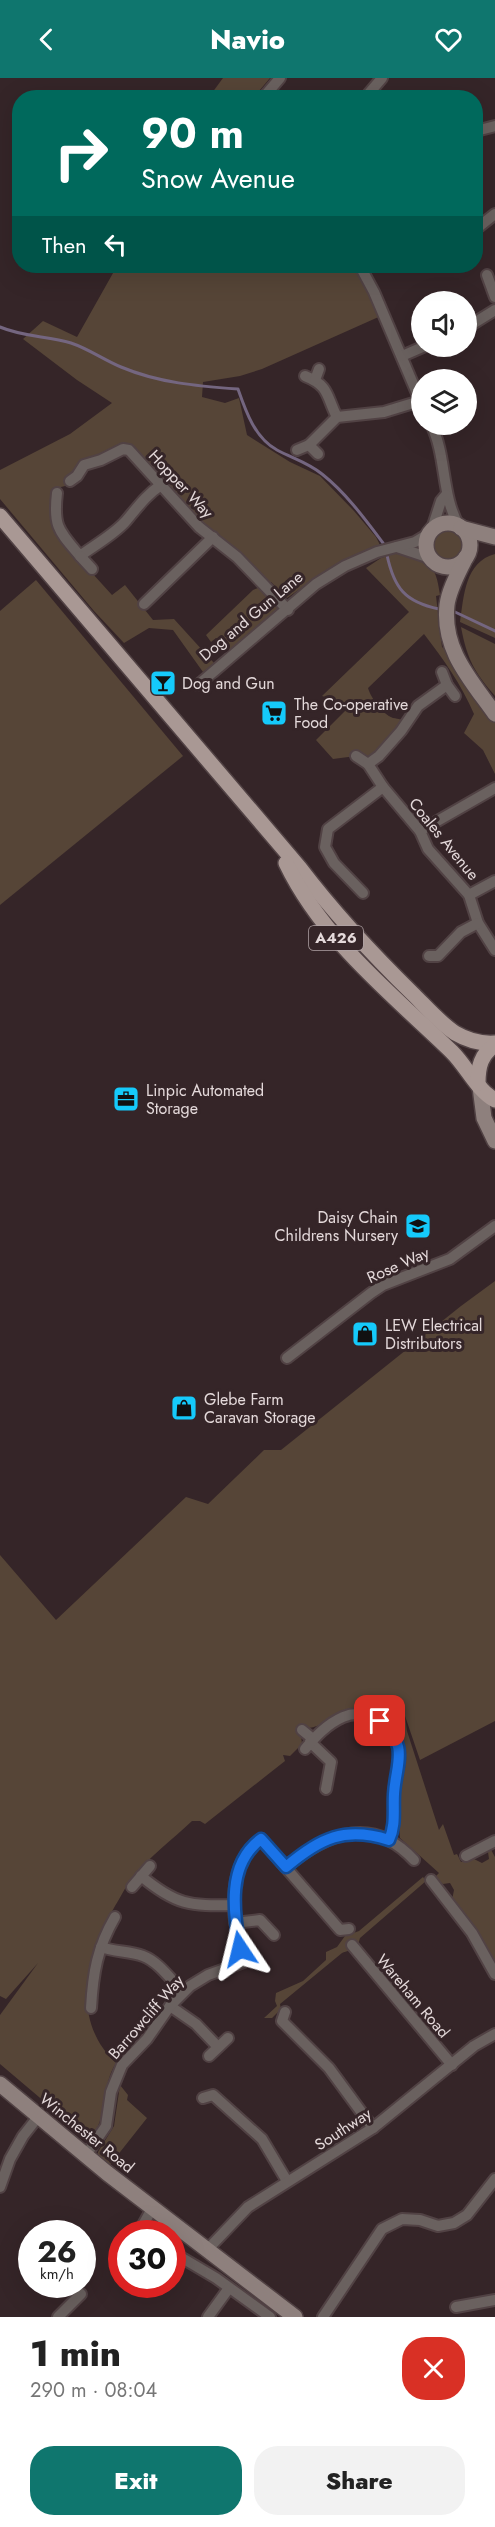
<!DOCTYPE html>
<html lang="en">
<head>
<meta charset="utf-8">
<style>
  body { margin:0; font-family:Jost,sans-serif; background:#f2f2f2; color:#222; height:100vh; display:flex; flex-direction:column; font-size:22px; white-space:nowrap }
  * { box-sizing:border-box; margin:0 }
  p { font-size:20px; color:#767676 }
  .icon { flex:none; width:33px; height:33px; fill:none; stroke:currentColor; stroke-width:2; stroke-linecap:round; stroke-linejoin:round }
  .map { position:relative; height:2239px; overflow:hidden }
  .side { display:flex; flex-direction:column; background:#fff; flex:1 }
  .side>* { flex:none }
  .top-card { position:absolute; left:12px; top:12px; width:471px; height:183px; border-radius:24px; box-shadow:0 6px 24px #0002; background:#00695c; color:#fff; overflow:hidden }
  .controls { position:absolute; left:411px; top:213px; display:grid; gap:12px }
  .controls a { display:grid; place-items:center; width:66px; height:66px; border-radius:50%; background:#fff; box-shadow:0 6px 24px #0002; font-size:30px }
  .speed { position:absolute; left:18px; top:2142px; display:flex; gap:12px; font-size:30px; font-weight:700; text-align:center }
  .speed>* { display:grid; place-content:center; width:78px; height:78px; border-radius:50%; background:#fff; box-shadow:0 6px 24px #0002; line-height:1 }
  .speed small { font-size:15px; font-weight:400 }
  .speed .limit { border:9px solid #d22; background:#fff; color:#111 }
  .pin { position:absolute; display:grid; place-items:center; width:51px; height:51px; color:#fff; margin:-26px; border-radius:12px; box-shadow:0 3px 9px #0006 }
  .me { position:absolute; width:66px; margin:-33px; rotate:350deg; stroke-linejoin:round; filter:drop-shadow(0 0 4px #0008) }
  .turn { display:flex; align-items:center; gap:21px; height:126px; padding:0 30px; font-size:27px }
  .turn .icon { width:78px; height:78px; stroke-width:2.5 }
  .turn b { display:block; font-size:42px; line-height:51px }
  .then { display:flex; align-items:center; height:57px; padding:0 30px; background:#0003; gap:12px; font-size:22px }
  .round { display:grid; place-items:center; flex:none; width:63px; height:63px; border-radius:24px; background:#f2f2f2 }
  .head { display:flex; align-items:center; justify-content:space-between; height:102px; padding:0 30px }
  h1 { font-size:36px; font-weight:800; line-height:45px }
  .cta { display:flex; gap:12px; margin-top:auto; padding:12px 30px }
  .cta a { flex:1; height:69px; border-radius:24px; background:#0f766e; color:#fff; font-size:24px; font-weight:800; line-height:69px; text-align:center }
  .cta a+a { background:#f2f2f2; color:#222 }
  header { display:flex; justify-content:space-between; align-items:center; height:78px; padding:0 30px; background:#0f766e; color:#fff; font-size:27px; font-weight:800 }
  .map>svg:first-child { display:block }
  .green { fill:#564537 }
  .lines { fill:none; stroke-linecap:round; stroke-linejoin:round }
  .stream { stroke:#746680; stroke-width:3 }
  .street-casing { stroke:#514244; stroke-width:14 }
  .secondary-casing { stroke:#514244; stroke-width:18 }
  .primary-casing { stroke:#514244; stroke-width:18 }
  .street { stroke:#6a615f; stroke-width:10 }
  .secondary { stroke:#8e807d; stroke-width:15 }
  .primary { stroke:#a99894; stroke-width:15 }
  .route-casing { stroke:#114b97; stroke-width:15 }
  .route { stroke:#1a73e8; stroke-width:10 }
  .labels { text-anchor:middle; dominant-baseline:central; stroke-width:6; stroke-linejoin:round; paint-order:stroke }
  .shield { fill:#352528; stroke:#b0a3a5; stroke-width:1.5 }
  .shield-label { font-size:15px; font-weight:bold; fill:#e4d9da }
  .street-label { font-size:16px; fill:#e4d9da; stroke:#352528 }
  .poi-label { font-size:16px; fill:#e4d9da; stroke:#352528; text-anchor:start }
</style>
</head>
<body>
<header><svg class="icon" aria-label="back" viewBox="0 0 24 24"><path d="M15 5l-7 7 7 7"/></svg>Navio<svg class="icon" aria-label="heart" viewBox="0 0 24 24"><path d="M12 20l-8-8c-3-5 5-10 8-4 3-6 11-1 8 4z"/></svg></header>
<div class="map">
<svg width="495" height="2239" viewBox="0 0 495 2239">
  <rect width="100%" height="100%" fill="#352528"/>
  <!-- green -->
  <g class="green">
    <polygon points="223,0 270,0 254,19 209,19"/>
    <path d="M117,188H355L361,191L383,237L262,291L240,298L203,304L202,319L225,325L239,320L247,357L290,384L320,398L354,433L376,459L381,469L305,510L303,509L287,520L271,504L269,506L199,445L174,416L176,414L145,380L109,371L97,378L69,407L53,411C44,452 64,468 89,497L92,495L112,517L125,507L153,542L174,541L214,585L203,594L173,552L149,550L124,565L94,533L0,421V392L70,356L112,325L77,302L23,261L43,243L77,259Z"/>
    <circle cx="448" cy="467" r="16"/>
    <path d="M396,475C428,478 436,486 440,517L436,518L442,569L456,580L495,636V696L483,672L464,655L474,636C461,606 444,582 424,556L368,610C371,620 382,636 393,640C399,641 402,641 407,645L368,686L356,678L333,681L316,662L351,627L322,618L409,534L366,490L381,480Z"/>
    <path d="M495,476V560L460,544C464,517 465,484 495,476Z"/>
    <polygon points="36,502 183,678 0,827 0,533"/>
    <polygon points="258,510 279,532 229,573 216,560 211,564 206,557 253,512"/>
    <path d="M461,549L495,566V618C474,594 467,581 461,549Z"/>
    <path d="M495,1203V1643L420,1682L405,1638L407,1653L439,1752L443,1746L454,1777L457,1776L461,1784L472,1780L482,1785L489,1781L488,1774L490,1770L495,1779V1889L452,1822L454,1812L450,1805L443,1806L434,1800L439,1795L400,1760C399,1749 398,1720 400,1709C402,1699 407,1689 406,1678C404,1651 380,1631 353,1631C335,1632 324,1650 307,1650L301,1657L302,1666L290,1678L283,1677L285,1683L205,1746L200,1743H192C172,1762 149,1779 132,1800C125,1809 121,1819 115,1828C87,1877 69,1941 116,1985C101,2009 108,2035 94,2055L85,2058L0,1986V1937L38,1885L6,1921L0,1918V1477L56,1542L186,1419L208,1426L264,1372H281L461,1228Z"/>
    <path d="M423,1799L426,1803L360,1860C357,1872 352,1871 342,1875L280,1926L281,1931L272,1940H264L277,1928L275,1923L276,1915L303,1903L326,1882V1874L337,1869L345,1858L359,1853Z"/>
    <polygon points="120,2007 128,2017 127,2022 147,2040 109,2088 98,2078 98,2074 114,2048"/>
  </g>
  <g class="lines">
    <!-- stream -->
    <g class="stream">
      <path d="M0,249C23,259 48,258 71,265C89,271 104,282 121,289C159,305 197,308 238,311C246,334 255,360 277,372C292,380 309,385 322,396C346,415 365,441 383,465"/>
      <path d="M387,477C394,510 405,524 439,531"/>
      <polyline points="455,534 495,553"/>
    </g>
    <defs>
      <g id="street">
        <polyline points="263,20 280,0"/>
        <polyline points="365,20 382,0"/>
        <polyline points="476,53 495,48"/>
        <polyline points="476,151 495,136"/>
        <polyline points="360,188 374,214 422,327"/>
        <polyline points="487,197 495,219"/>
        <polyline points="466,250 495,232"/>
        <polyline points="402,278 425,268"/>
        <path d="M305,298C330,308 326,318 337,339"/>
        <polyline points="315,302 319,291"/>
        <path d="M431,346C447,379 441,417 459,448"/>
        <polyline points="297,372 309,367"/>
        <polyline points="318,376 309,367 337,339 384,334 420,323"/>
        <polyline points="70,403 77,398 84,387 101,382 123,371 129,372 199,449 237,479 288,532"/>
        <path d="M57,415C53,449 59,453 80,478C95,467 113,457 125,444C137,430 146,417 161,407"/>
        <polyline points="431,454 441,423 446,417"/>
        <polyline points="397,469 430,480"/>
        <polyline points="80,478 92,491"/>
        <polyline points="144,526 213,459"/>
        <polyline points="442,594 447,607 455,618"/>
        <polyline points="198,607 316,506 345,488 377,474 415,464 430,455"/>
        <polyline points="356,678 368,686 383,709 420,753 428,771 469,817 478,845 495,872"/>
        <polyline points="368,686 379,678 401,653 418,628 447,607"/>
        <polyline points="420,753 495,710"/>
        <polyline points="363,815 334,785 325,769 328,751 383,709"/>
        <polyline points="469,817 495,803"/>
        <polyline points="429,878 438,878 461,854 478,845"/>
        <polyline points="287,1280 371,1215 383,1207 450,1181 495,1148"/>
        <polyline points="302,1652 313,1661"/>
        <polyline points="310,1664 331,1684 326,1711"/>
        <path d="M305,1671C316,1658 327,1646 343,1639C367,1629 394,1648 399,1672C402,1687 394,1701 394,1717C393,1733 396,1747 389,1762"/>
        <polyline points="466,1778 495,1763"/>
        <path d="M286,1789C327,1755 373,1737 414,1782"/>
        <path d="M141,1798C176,1827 189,1828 234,1827"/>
        <polyline points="431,1802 472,1855 495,1896"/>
        <polyline points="132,1809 150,1788"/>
        <polyline points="235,1845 260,1842 274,1857"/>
        <polyline points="352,1867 452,1987"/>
        <path d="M101,1869C115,1874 130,1873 143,1878C159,1884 171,1902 183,1914"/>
        <polyline points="170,1928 196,1946 218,1969"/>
        <path d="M91,1930C93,1895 97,1870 115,1839"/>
        <polyline points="285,1934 282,1943 329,1990 373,2050"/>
        <polyline points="209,1978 228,1960"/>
        <polyline points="203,2020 213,2017 262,2061 287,2103"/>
        <path d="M86,2077L106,2048L111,2014L122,1987L147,1961L170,1928L190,1908L208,1897L244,1884C232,1845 224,1788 261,1761L340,1852L349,1851"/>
        <polyline points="0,2109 10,2081 23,2058 38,2039"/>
        <polyline points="144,2156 143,2147 153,2129"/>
        <polyline points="208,2171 248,2129 373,2050 474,1968 495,1956"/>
        <polyline points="172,2174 216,2200 270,2239"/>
        <polyline points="456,2229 495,2222"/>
        <polyline points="58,2239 81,2216"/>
        <polyline points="208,2239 229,2210"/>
        <polyline points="323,2239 382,2151 402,2141 420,2142 438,2148 454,2145 467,2137 495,2101"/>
      </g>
      <g id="secondary">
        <circle cx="448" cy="467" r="22"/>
        <polyline points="461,450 495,459"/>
        <path d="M466,479C459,494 449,511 447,527C442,572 471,602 495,636"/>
        <polyline points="480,1009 484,1040 495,1063"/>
        <polyline points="0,2006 107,2095 295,2239"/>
      </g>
      <g id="primary">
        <path d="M0,438L299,789C334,835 373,877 414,917C427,930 440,945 455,955C467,962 481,966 495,965"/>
        <path d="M286,785C323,862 392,916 452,974C467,989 477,1012 495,1022"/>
        <path d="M478,1005C478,989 481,976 495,967"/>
      </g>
    </defs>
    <!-- street casing -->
    <use href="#street" class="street-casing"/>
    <!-- secondary casing -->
    <use href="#secondary" class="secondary-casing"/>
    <!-- primary casing -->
    <use href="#primary" class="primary-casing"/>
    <!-- street -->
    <use href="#street" class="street"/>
    <!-- secondary -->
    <use href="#secondary" class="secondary"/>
    <!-- primary -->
    <use href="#primary" class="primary"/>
  </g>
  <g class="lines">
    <defs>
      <path id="route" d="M240,1871C234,1834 226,1787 261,1761L286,1789C320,1760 345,1748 389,1762C396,1747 393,1732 394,1716C396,1684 410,1669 380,1643"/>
    </defs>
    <!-- route casing -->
    <use href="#route" class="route-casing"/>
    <!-- route -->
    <use href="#route" class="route"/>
  </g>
  <!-- icons -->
  <defs>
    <symbol id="bar-square" viewBox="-11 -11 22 22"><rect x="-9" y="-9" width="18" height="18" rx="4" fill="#15cafb" stroke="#352528"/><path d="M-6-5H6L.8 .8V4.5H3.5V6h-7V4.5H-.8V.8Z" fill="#111"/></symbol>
    <symbol id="supermarket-square" viewBox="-11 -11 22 22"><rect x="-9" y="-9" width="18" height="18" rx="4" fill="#15cafb" stroke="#352528"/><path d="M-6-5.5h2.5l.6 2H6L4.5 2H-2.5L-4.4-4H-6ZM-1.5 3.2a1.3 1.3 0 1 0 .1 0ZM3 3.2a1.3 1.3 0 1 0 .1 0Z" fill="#111"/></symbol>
    <symbol id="office-square" viewBox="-11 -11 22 22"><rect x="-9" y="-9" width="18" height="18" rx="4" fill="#15cafb" stroke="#352528"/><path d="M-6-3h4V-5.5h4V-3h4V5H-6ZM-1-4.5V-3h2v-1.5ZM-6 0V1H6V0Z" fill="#111"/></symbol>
    <symbol id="school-square" viewBox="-11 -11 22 22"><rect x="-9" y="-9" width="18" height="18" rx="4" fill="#15cafb" stroke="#352528"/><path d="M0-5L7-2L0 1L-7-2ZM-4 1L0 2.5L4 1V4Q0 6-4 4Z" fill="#111"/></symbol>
    <symbol id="shop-square" viewBox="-11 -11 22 22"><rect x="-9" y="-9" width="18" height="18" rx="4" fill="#15cafb" stroke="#352528"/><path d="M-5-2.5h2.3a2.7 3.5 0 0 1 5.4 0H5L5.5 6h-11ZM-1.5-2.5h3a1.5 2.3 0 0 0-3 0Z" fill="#111"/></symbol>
  </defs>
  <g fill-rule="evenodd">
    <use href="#bar-square" x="148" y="590" width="30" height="30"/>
    <use href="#supermarket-square" x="259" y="620" width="30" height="30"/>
    <use href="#office-square" x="111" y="1006" width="30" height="30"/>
    <use href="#school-square" x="403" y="1133" width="30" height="30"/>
    <use href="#shop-square" x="350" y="1241" width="30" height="30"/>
    <use href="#shop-square" x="169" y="1315" width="30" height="30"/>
  </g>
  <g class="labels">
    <!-- shield labels -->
    <rect class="shield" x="309" y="848" width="54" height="24" rx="4.5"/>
    <g class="shield-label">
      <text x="336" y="860">A426</text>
    </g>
    <!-- street labels -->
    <g class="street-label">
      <text transform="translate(181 406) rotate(47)">Hopper Way</text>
      <text transform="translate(251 538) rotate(-40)">Dog and Gun Lane</text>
      <text transform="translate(444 761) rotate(51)">Coales Avenue</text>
      <text transform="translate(398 1187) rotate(-24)">Rose Way</text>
      <text transform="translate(413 1918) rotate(50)">Wareham Road</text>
      <text transform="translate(146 1939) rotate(-49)">Barrowcliff Way</text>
      <text transform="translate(343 2051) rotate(-33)">Southway</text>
      <text transform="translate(87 2055) rotate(39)">Winchester Road</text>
    </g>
    <!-- poi labels -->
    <g class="poi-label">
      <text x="182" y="605">Dog and Gun</text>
      <text x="294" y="626">The Co-operative<tspan x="294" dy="18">Food</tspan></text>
      <text x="146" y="1012">Linpic Automated<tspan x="146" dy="18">Storage</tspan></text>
      <text x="398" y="1139" text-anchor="end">Daisy Chain<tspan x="398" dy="18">Childrens Nursery</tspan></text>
      <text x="385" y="1247">LEW Electrical<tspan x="385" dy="18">Distributors</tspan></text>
      <text x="204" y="1321">Glebe Farm<tspan x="204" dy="18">Caravan Storage</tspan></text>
    </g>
  </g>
</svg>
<div class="controls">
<a><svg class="icon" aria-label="sound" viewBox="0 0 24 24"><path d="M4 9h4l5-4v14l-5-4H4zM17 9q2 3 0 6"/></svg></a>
<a><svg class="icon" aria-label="layers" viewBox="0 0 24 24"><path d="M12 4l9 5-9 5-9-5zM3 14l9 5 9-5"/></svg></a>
</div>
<div class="speed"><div>26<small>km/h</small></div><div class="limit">30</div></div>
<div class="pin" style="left:380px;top:1643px;background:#d93025"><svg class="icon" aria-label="arrive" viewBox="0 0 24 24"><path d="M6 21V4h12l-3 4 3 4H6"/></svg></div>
<svg class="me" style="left:240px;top:1871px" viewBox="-20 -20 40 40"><path d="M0-17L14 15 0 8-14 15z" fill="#1a73e8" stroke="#fff" stroke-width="4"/></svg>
<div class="top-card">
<div class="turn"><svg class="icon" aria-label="right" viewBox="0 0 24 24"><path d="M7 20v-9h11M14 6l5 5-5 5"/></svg><div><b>90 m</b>Snow Avenue</div></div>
<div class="then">Then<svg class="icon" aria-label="left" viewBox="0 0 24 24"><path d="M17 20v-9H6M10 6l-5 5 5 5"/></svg></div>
</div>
</div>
<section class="side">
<div class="head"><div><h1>1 min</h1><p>290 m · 08:04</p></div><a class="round" style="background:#d93025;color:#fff"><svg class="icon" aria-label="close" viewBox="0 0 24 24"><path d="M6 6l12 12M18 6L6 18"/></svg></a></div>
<div class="cta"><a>Exit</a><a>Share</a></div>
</section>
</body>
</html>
